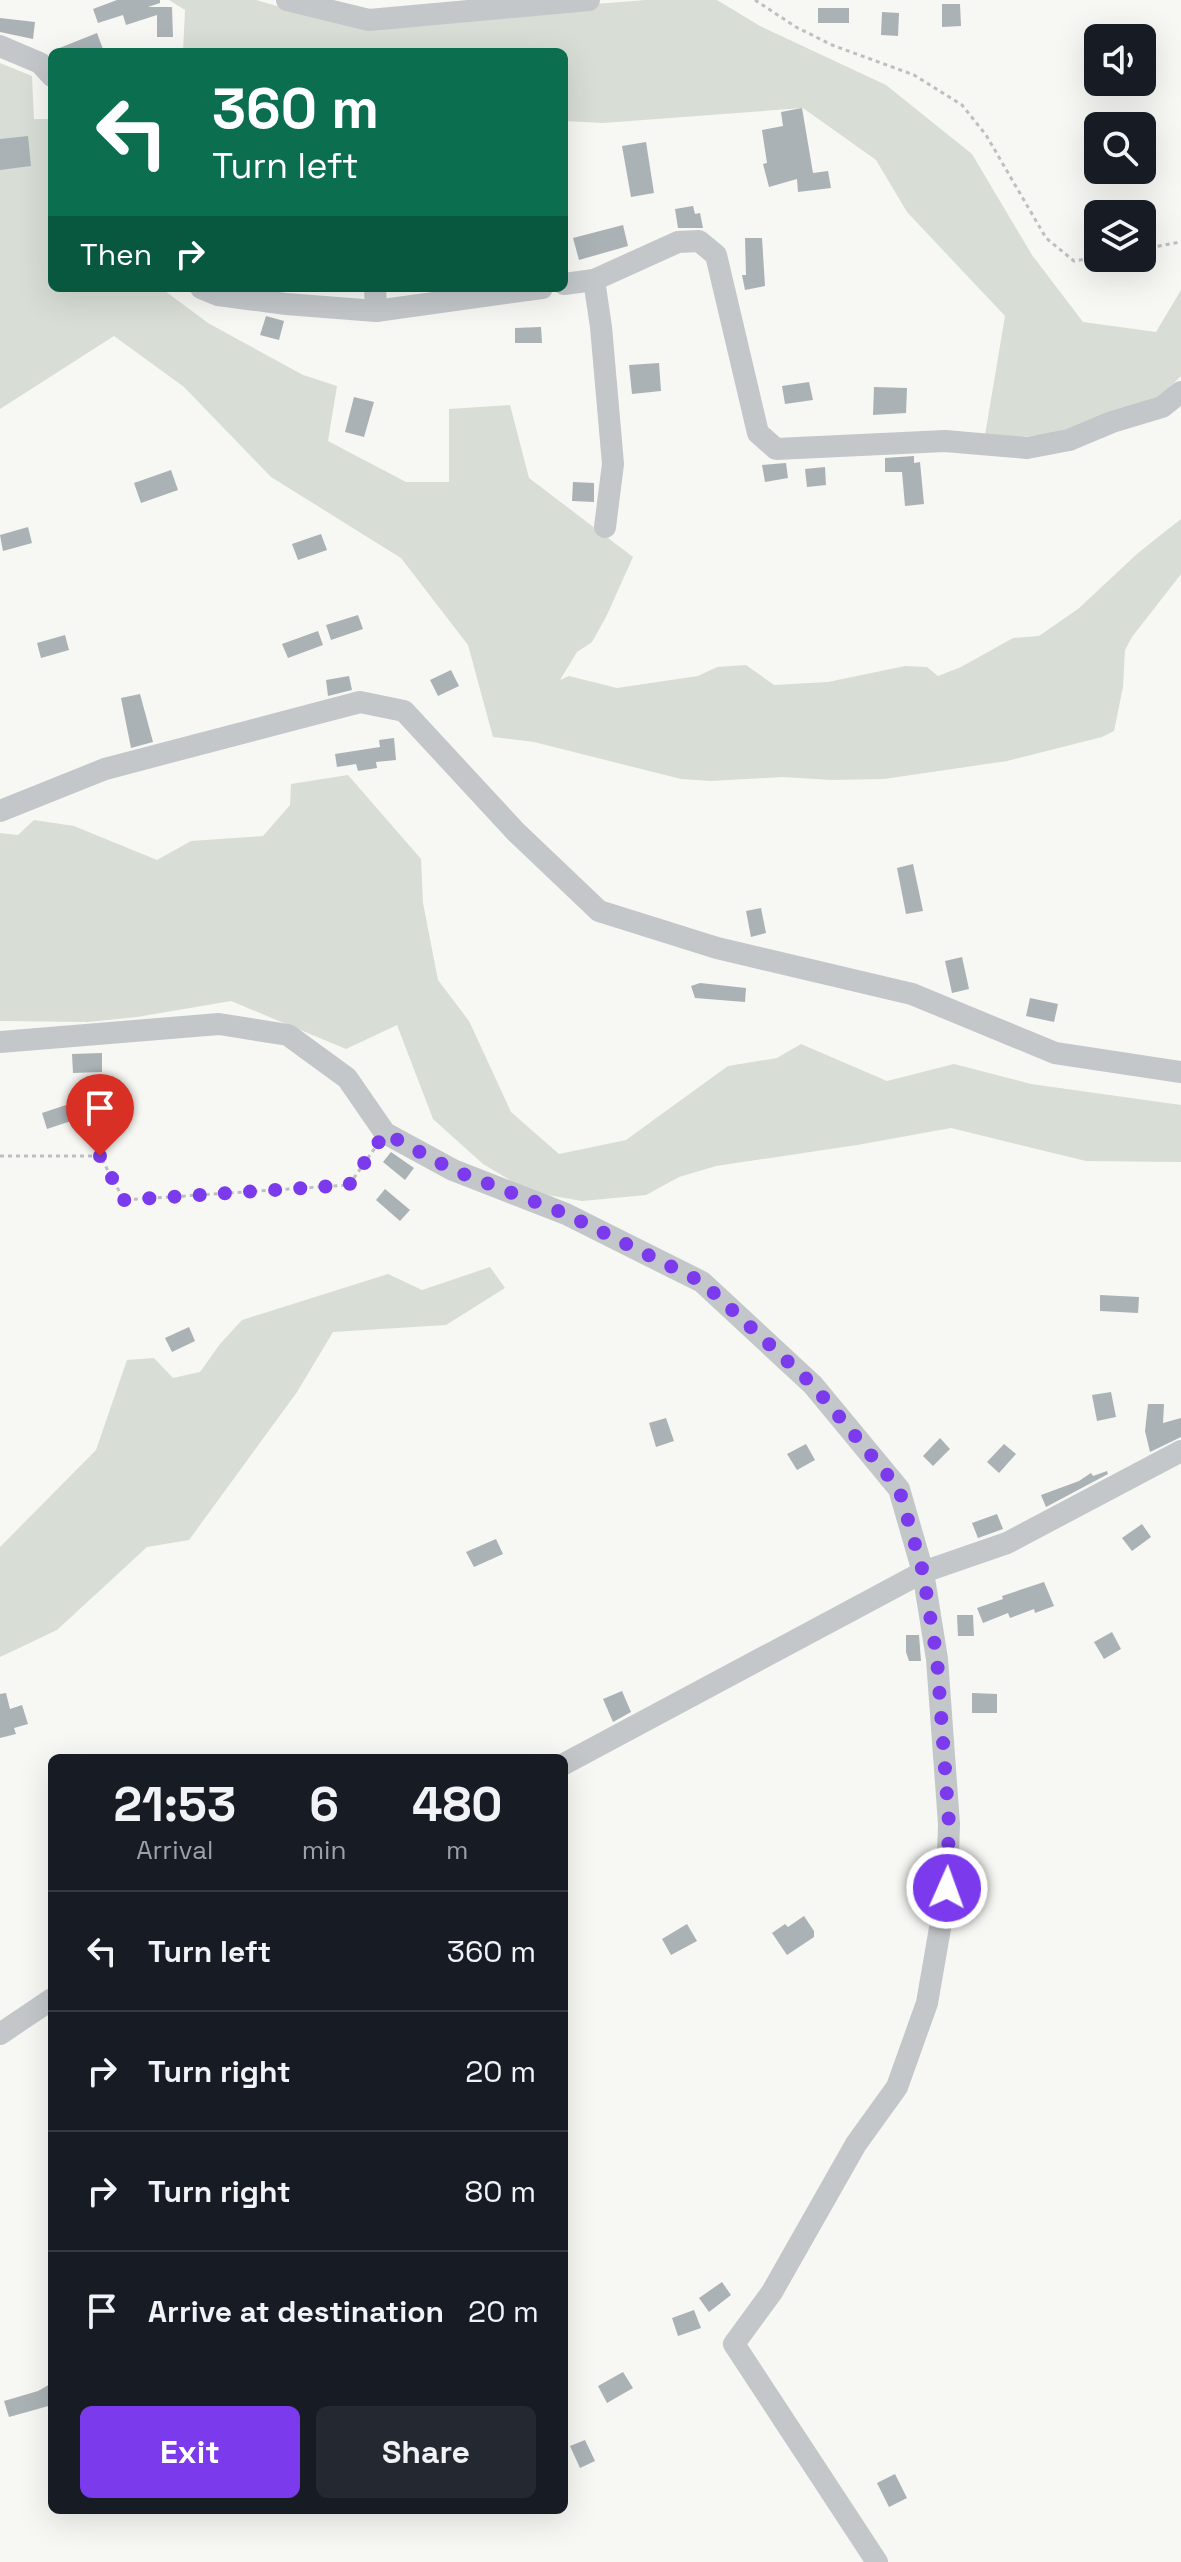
<!DOCTYPE html>
<html lang="en">
<head>
<meta charset="utf-8">
<style>
  body { margin:0; font-family:"Space Grotesk",sans-serif; background:#242831; color:#f1f3f6; height:100vh; display:flex; flex-direction:column; font-size:30px; white-space:nowrap }
  * { box-sizing:border-box; margin:0 }
  p { font-size:26px; color:#9ea1a6 }
  .icon { flex:none; width:44px; height:44px; fill:none; stroke:currentColor; stroke-width:2; stroke-linecap:round; stroke-linejoin:round }
  .map { position:relative; flex:1; overflow:hidden }
  .details { position:absolute; left:48px; top:1754px; width:520px; height:760px; display:flex; flex-direction:column; background:#171b24; border-radius:12px; box-shadow:0 8px 32px #0002 }
  .details>* { flex:none }
  .top-card { position:absolute; left:48px; top:48px; width:520px; height:244px; border-radius:12px; box-shadow:0 8px 32px #0002; background:#0b6e4f; color:#fff; overflow:hidden }
  .buttons { position:absolute; left:1084px; top:24px; display:grid; gap:16px }
  .buttons a { display:grid; place-items:center; width:72px; height:72px; border-radius:12px; background:#171b24; box-shadow:0 8px 32px #0002; font-size:40px }
  .pin { position:absolute; display:grid; place-items:center; width:68px; height:68px; color:#fff; margin:-82px -34px; border-radius:50% 50% 50% 0; rotate:-45deg; box-shadow:0 0 8px #0007 }
  .pin .icon { rotate:45deg }
  .me { position:absolute; width:88px; margin:-44px; rotate:2deg; stroke-linejoin:round; filter:drop-shadow(0 0 6px #0008) }
  .turn { display:flex; align-items:center; gap:28px; height:168px; padding:0 32px; font-size:36px }
  .turn .icon { width:104px; height:104px; stroke-width:2.5 }
  .turn b { display:block; font-size:56px; line-height:68px }
  .then { display:flex; align-items:center; height:76px; padding:0 32px; background:#0003; gap:16px; font-size:30px }
  .eta { display:flex; justify-content:space-evenly; align-items:center; height:136px; text-align:center }
  .eta b { font-size:48px; font-weight:800; line-height:56px }
  .cta { display:flex; gap:16px; margin-top:auto; padding:16px 32px }
  .cta a { flex:1; height:92px; border-radius:12px; background:#7c3aed; color:#fff; font-size:32px; font-weight:800; line-height:92px; text-align:center }
  .cta a+a { background:#242831; color:#f1f3f6 }
  ul { padding:0; list-style:none }
  li { display:flex; align-items:center; gap:24px; height:120px; padding:0 32px; border-top:2px solid #363941 }
  li div { flex:1 }
  li b { display:block; font-size:30px }
  li em { font-style:normal }
  .map>svg:first-child { display:block }
  .green { fill:#d8ded5 }
  .building { fill:#aab2b6 }
  .lines { fill:none; stroke-linecap:round; stroke-linejoin:round }
  .path { stroke:#bdbfc1; stroke-width:3; stroke-dasharray:4 4; stroke-linecap:butt }
  .minor { stroke:#c3c7ca; stroke-width:22 }
  .route { stroke:#7c3aed; stroke-width:14; stroke-dasharray:0 25.2 }
</style>
</head>
<body>
<div class="map">
<svg width="1181" height="2562" viewBox="0 0 1181 2562">
  <rect width="100%" height="100%" fill="#f7f7f4"/>
  <!-- green -->
  <g class="green">
    <polygon points="169,0 256,0 340,24 646,0 717,0 760,26 886,85 972,154 1032,255 1083,322 1156,332 1181,290 1181,376 1158,399 1068,432 1021,437 985,435 1005,316 907,212 876,160 803,108 603,123 564,121 564,52 183,52 185,10"/>
    <polygon points="0,63 32,76 34,119 52,119 52,288 161,288 208,323 303,375 337,386 328,441 406,482 449,482 449,409 510,405 529,478 633,557 606,617 592,642 577,652 560,680 569,676 617,688 698,676 717,667 746,665 774,685 828,682 905,666 927,667 938,676 961,667 1013,638 1039,636 1078,609 1138,553 1181,519 1181,574 1132,637 1125,650 1123,687 1114,731 1102,737 1007,761 884,779 831,780 782,777 711,781 681,779 534,742 493,737 468,645 401,558 271,477 184,387 114,336 0,409"/>
    <polygon points="348,775 421,859 423,903 438,980 469,1021 511,1112 559,1154 626,1140 728,1066 777,1058 801,1044 887,1081 954,1064 1031,1084 1181,1105 1181,1162 1086,1161 951,1128 857,1145 716,1166 679,1177 646,1195 582,1201 530,1192 483,1164 433,1119 397,1025 346,1049 231,1001 137,1017 88,1022 0,1021 0,833 18,835 34,820 74,826 157,860 191,841 263,836 290,805 291,784"/>
    <polygon points="490,1267 505,1288 446,1325 333,1332 297,1392 189,1540 147,1547 57,1630 0,1657 0,1547 96,1450 127,1360 154,1358 173,1378 200,1372 220,1344 242,1320 388,1274 422,1290"/>
  </g>
  <!-- building -->
  <g class="building">
    <polygon points="117,0 160,0 160,3 148,7 172,7 173,37 157,37 157,15 126,25 123,15 98,23 93,9"/>
    <polygon points="942,4 960,4 961,26 942,27"/>
    <rect x="818" y="8" width="31" height="15"/>
    <polygon points="882,12 899,13 898,36 881,35"/>
    <polygon points="0,18 35,22 33,39 0,32"/>
    <polygon points="97,33 104,52 52,52 52,51"/>
    <polygon points="802,108 813,173 828,171 831,188 798,192 797,179 769,187 763,164 767,163 762,130 783,126 781,112"/>
    <polygon points="28,136 31,166 0,170 0,139"/>
    <polygon points="646,142 654,193 631,197 622,146"/>
    <polygon points="693,206 695,214 700,213 703,228 678,228 675,209"/>
    <polygon points="623,225 628,246 579,260 573,238"/>
    <polygon points="745,238 762,238 765,286 745,290 742,275 746,275"/>
    <polygon points="266,316 284,321 279,340 260,335"/>
    <polygon points="541,327 542,343 515,343 515,328"/>
    <polygon points="659,363 661,391 632,394 629,365"/>
    <polygon points="809,382 813,400 785,404 782,386"/>
    <polygon points="874,387 907,388 906,413 873,415"/>
    <polygon points="354,397 374,402 364,437 345,432"/>
    <polygon points="914,456 914,463 920,462 924,504 905,506 902,472 885,472 885,458"/>
    <polygon points="786,463 788,478 765,482 762,465"/>
    <polygon points="825,467 826,485 807,487 805,469"/>
    <polygon points="171,470 178,490 141,503 134,483"/>
    <polygon points="573,482 594,483 594,502 572,501"/>
    <polygon points="28,527 32,543 3,551 0,535"/>
    <polygon points="321,534 327,550 298,560 292,544"/>
    <polygon points="358,615 363,629 331,640 326,625"/>
    <polygon points="318,631 323,645 288,658 282,644"/>
    <polygon points="65,635 69,650 41,658 37,643"/>
    <polygon points="451,670 459,686 438,696 430,680"/>
    <polygon points="349,676 352,690 328,696 326,680"/>
    <polygon points="140,694 153,742 131,748 121,698"/>
    <polygon points="394,738 396,760 376,762 377,768 358,771 356,764 337,767 335,754 380,747 379,740"/>
    <polygon points="913,864 923,911 906,914 897,868"/>
    <polygon points="761,908 766,933 751,937 746,911"/>
    <polygon points="962,957 969,989 952,993 945,961"/>
    <polygon points="700,983 746,988 745,1002 695,998 691,986"/>
    <polygon points="1030,998 1058,1004 1054,1022 1026,1016"/>
    <polygon points="102,1053 102,1072 73,1073 72,1054"/>
    <polygon points="66,1105 71,1121 47,1129 42,1113"/>
    <polygon points="391,1152 414,1168 405,1180 383,1162"/>
    <polygon points="385,1189 410,1210 400,1221 376,1200"/>
    <polygon points="1100,1295 1139,1297 1138,1313 1100,1311"/>
    <polygon points="189,1327 195,1341 172,1352 165,1338"/>
    <polygon points="1111,1392 1116,1417 1097,1421 1092,1395"/>
    <polygon points="1148,1404 1164,1404 1163,1423 1181,1418 1181,1437 1150,1452 1145,1431"/>
    <polygon points="666,1418 674,1441 656,1447 649,1423"/>
    <polygon points="940,1438 950,1449 933,1466 923,1456"/>
    <polygon points="806,1444 815,1460 797,1470 787,1454"/>
    <polygon points="1004,1444 1016,1454 999,1473 987,1462"/>
    <polygon points="1107,1471 1108,1474 1046,1507 1041,1495 1079,1481 1091,1473 1093,1476"/>
    <polygon points="997,1514 1003,1529 978,1538 972,1523"/>
    <polygon points="1142,1524 1151,1537 1132,1551 1122,1538"/>
    <polygon points="496,1539 503,1554 474,1567 466,1552"/>
    <polygon points="1044,1582 1054,1606 1035,1613 1034,1609 1010,1618 1008,1613 983,1623 977,1608 1003,1599 1002,1596"/>
    <polygon points="957,1615 973,1615 974,1636 958,1636"/>
    <polygon points="1112,1632 1121,1649 1104,1659 1094,1642"/>
    <polygon points="906,1635 919,1635 921,1661 909,1661 906,1652"/>
    <polygon points="622,1691 631,1712 613,1722 603,1699"/>
    <polygon points="6,1693 10,1709 22,1705 28,1724 14,1728 16,1734 0,1738 0,1694"/>
    <polygon points="972,1693 997,1694 997,1713 972,1713"/>
    <polygon points="804,1916 814,1931 814,1937 787,1955 772,1933 785,1924 788,1927"/>
    <polygon points="687,1924 697,1941 671,1955 662,1939"/>
    <polygon points="722,2282 731,2295 709,2312 699,2298"/>
    <polygon points="694,2310 701,2328 678,2336 672,2318"/>
    <polygon points="623,2372 633,2388 607,2403 598,2386"/>
    <polygon points="52,2383 52,2405 9,2417 4,2401 38,2391"/>
    <polygon points="585,2440 595,2461 580,2468 570,2446"/>
    <polygon points="895,2474 907,2498 889,2507 877,2483"/>
  </g>
  <g class="lines">
    <!-- path -->
    <g class="path">
      <polyline points="755,0 796,27 832,45 914,75 962,105 986,135 1046,238 1074,261 1098,257"/>
      <polyline points="1142,249 1181,242"/>
      <polyline points="0,1156 100,1156 124,1200 349,1185 375,1148"/>
    </g>
    <!-- minor -->
    <g class="minor">
      <polyline points="287,0 369,20 589,0"/>
      <polyline points="0,46 40,63 52,76"/>
      <polyline points="594,280 601,327 613,464 605,527"/>
      <polyline points="564,284 594,280 678,242 699,241 716,255 758,433 776,449 945,441 1027,448 1069,440 1112,422 1162,407 1181,392"/>
      <polyline points="201,288 218,295 286,304 376,311 542,288"/>
      <polyline points="375,288 376,311"/>
      <polyline points="0,811 105,769 360,702 404,711 516,832 599,911 717,948 912,994 1055,1053 1181,1072"/>
      <polyline points="0,1042 219,1024 288,1035 347,1078 385,1133 453,1170 566,1214 702,1282 813,1385 899,1489 923,1572 937,1659 949,1824 947,1888 927,2003 897,2087 856,2144 772,2292 734,2344 877,2562"/>
      <polyline points="564,1764 923,1572 1007,1543 1181,1451"/>
      <polyline points="0,2034 52,1999"/>
    </g>
  </g>
  <g class="lines">
    <!-- route -->
    <polyline class="route" points="100,1156 124,1200 349,1185 385,1133 453,1170 566,1214 702,1282 813,1385 899,1489 923,1572 937,1659 949,1824 947,1888"/>
  </g>
</svg>
<div class="buttons">
<a><svg class="icon" aria-label="sound" viewBox="0 0 24 24"><path d="M4 9h4l5-4v14l-5-4H4zM17 9q2 3 0 6"/></svg></a>
<a><svg class="icon" aria-label="search" viewBox="0 0 24 24"><circle cx="10" cy="10" r="6"/><path d="M15 15l6 6"/></svg></a>
<a><svg class="icon" aria-label="layers" viewBox="0 0 24 24"><path d="M12 4l9 5-9 5-9-5zM3 14l9 5 9-5"/></svg></a>
</div>
<div class="pin" style="left:100px;top:1156px;background:#d93025"><svg class="icon" aria-label="arrive" viewBox="0 0 24 24"><path d="M6 21V4h12l-3 4 3 4H6"/></svg></div>
<svg class="me" style="left:947px;top:1888px" viewBox="-20 -20 40 40"><circle r="17" fill="#7c3aed" stroke="#fff" stroke-width="3"/><path d="M0-11L8 9 0 5-8 9z" fill="#fff"/></svg>
<div class="top-card">
<div class="turn"><svg class="icon" aria-label="left" viewBox="0 0 24 24"><path d="M17 20v-9H6M10 6l-5 5 5 5"/></svg><div><b>360 m</b>Turn left</div></div>
<div class="then">Then<svg class="icon" aria-label="right" viewBox="0 0 24 24"><path d="M7 20v-9h11M14 6l5 5-5 5"/></svg></div>
</div>
<section class="details">
<div class="eta">
<div><b>21:53</b><p>Arrival</p></div>
<div><b>6</b><p>min</p></div>
<div><b>480</b><p>m</p></div>
</div>
<ul>
<li><svg class="icon" aria-label="left" viewBox="0 0 24 24"><path d="M17 20v-9H6M10 6l-5 5 5 5"/></svg><div><b>Turn left</b></div><em>360 m</em></li>
<li><svg class="icon" aria-label="right" viewBox="0 0 24 24"><path d="M7 20v-9h11M14 6l5 5-5 5"/></svg><div><b>Turn right</b></div><em>20 m</em></li>
<li><svg class="icon" aria-label="right" viewBox="0 0 24 24"><path d="M7 20v-9h11M14 6l5 5-5 5"/></svg><div><b>Turn right</b></div><em>80 m</em></li>
<li><svg class="icon" aria-label="arrive" viewBox="0 0 24 24"><path d="M6 21V4h12l-3 4 3 4H6"/></svg><div><b>Arrive at destination</b></div><em>20 m</em></li>
</ul>
<div class="cta"><a>Exit</a><a>Share</a></div>
</section>
</div>
</body>
</html>
